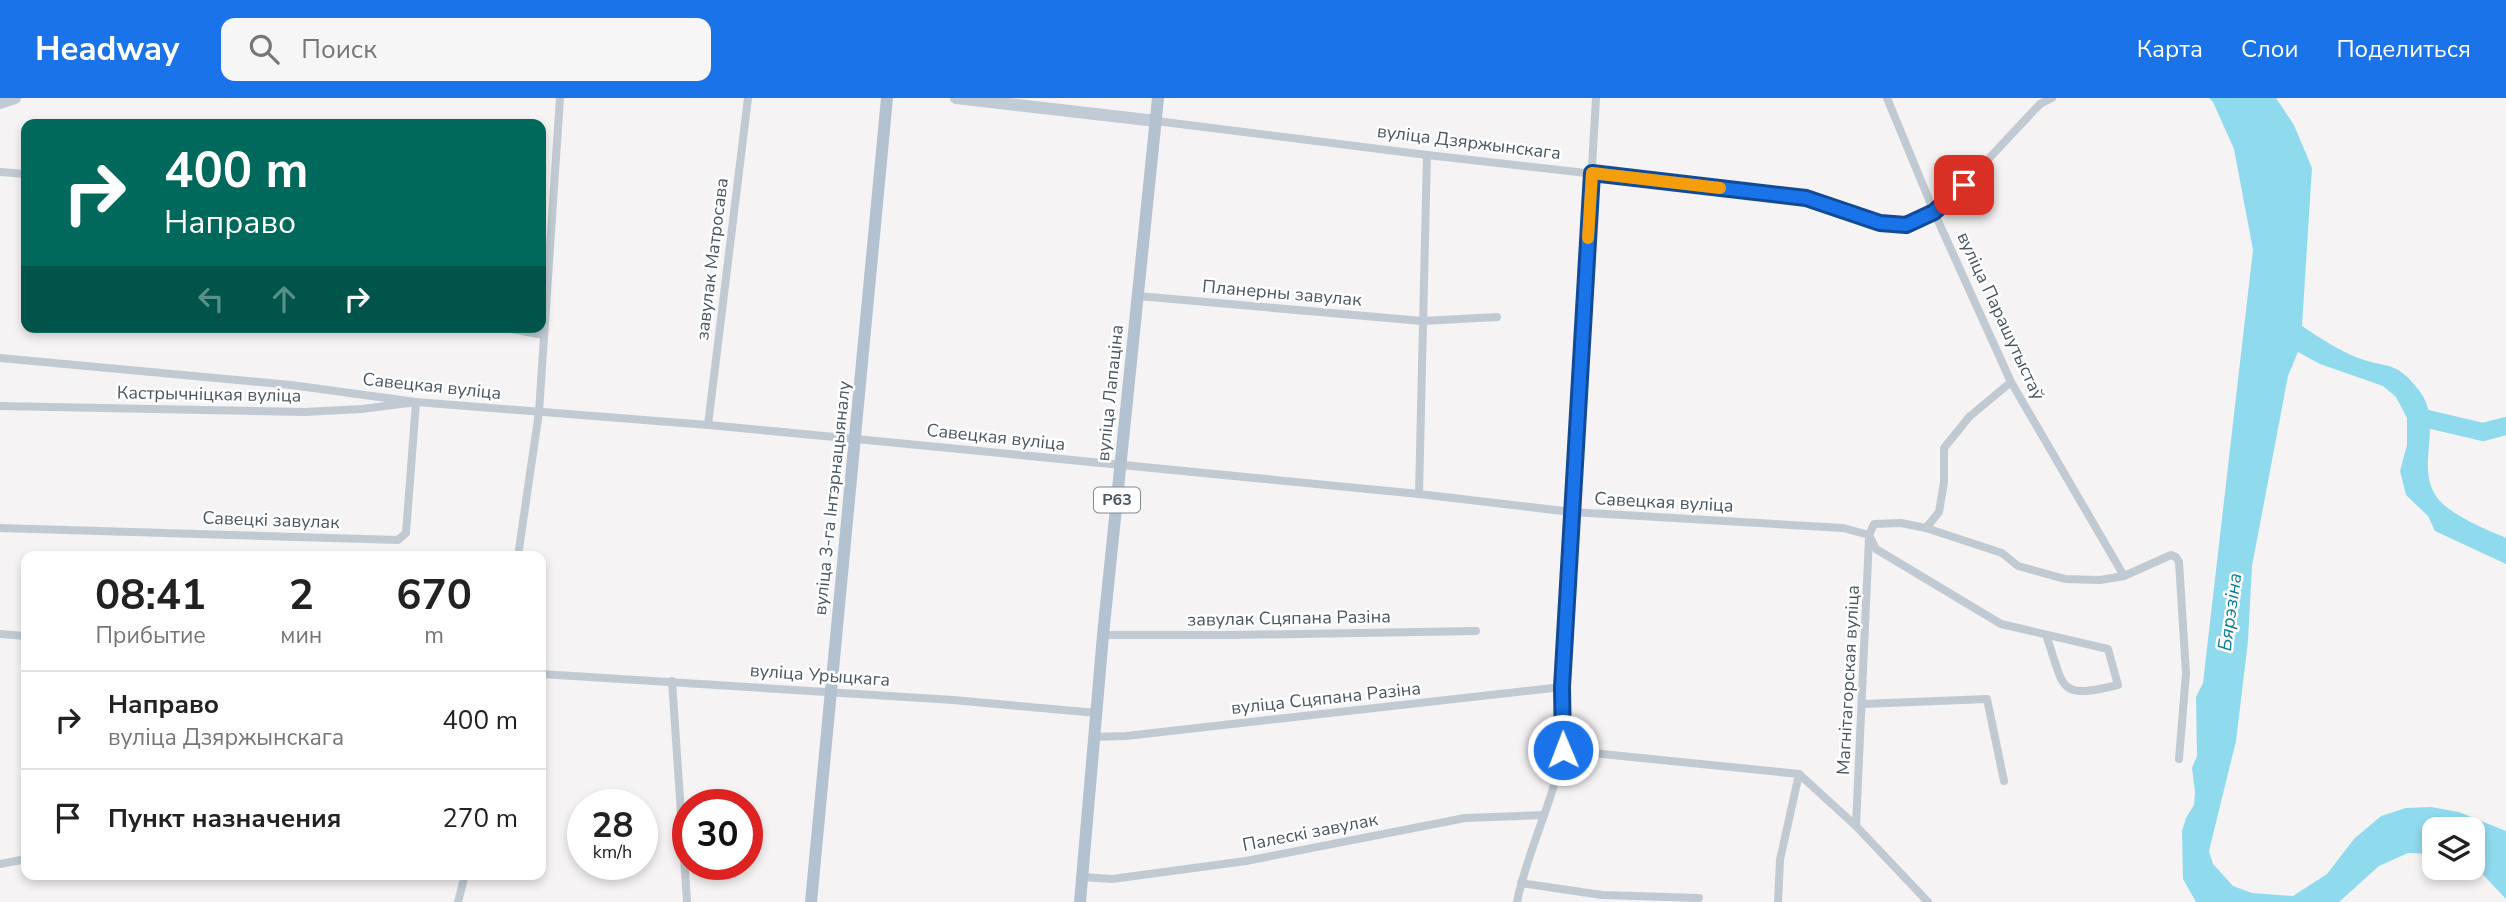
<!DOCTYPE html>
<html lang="ru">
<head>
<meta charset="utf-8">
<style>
  body { margin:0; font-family:"Nunito Sans",sans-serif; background:#f6f6f6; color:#222; height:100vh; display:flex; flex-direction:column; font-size:26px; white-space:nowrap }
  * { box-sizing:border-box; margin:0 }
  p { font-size:23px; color:#767676 }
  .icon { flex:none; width:38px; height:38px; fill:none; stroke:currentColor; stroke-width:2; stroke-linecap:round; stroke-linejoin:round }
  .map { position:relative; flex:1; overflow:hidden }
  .panel { position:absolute; left:21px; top:453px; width:525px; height:329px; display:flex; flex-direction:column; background:#fff; border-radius:14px; box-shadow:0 4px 10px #0003 }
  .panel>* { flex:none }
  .top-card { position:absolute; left:21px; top:21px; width:525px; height:214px; border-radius:14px; box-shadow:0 4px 10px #0003; background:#00695c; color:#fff; overflow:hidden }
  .buttons { position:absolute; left:2422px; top:719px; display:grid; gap:14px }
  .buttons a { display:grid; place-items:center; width:63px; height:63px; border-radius:14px; background:#fff; box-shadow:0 4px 10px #0003; font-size:35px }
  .speed { position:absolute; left:567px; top:691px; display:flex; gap:14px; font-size:35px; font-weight:700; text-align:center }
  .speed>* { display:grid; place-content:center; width:91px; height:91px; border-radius:50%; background:#fff; box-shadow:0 4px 10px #0003; line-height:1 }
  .speed small { font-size:18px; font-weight:400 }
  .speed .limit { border:10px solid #d22; background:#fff; color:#111 }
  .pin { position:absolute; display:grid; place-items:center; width:60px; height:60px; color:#fff; margin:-30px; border-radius:14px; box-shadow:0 4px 10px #0006 }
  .me { position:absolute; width:77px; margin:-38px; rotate:359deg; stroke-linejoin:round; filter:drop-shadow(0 0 5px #0008) }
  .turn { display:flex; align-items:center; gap:24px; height:147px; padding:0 28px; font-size:32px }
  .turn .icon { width:91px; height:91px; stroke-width:2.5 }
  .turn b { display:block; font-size:49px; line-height:60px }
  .lanes { display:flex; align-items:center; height:66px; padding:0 28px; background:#0003; justify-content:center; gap:35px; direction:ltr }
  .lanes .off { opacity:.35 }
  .eta { display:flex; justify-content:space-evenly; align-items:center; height:119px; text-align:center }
  .eta b { font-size:42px; font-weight:700; line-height:49px }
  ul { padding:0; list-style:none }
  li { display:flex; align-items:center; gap:21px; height:98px; padding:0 28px; border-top:2px solid #e0e0e0 }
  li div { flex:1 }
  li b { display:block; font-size:26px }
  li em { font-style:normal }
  header { display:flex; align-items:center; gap:42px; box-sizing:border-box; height:98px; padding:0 35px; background:#1a73e8; color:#fff }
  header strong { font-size:33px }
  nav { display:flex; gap:38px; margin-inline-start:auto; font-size:24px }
  .search { width:490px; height:63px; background:#f6f6f6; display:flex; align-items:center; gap:18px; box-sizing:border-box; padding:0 24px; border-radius:14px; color:#767676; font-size:26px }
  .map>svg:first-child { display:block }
  .water { fill:#90daee }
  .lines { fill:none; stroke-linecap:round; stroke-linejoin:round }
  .river { stroke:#90daee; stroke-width:18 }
  .street { stroke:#c1cad2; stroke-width:8 }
  .secondary { stroke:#c1cbd6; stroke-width:12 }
  .primary { stroke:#b3c2d1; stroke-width:12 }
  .route-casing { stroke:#114b97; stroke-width:18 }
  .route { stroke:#1a73e8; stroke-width:12 }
  .slow { stroke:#f59e0b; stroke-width:12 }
  .labels { text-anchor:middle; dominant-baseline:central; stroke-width:5; stroke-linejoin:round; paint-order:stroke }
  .shield { fill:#fff; stroke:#808990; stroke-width:2 }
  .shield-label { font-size:16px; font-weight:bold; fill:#4a5661 }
  .street-label { font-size:18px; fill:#4a5661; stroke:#fff }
  .water-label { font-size:19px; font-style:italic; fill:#0c7c9b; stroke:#fff }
</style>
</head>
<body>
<header>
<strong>Headway</strong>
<div class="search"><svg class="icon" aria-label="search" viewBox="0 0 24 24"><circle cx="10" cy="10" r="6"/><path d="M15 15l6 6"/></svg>Поиск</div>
<nav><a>Карта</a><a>Слои</a><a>Поделиться</a></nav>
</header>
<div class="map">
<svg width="2506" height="804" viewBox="0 0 2506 804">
  <rect width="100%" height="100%" fill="#f5f3f3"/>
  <!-- water -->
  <path class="water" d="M2209,0H2276L2294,27L2312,70L2302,228C2320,240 2338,252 2358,260C2389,271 2395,262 2418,291C2448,327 2408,375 2444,407C2462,422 2485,431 2506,440V466L2435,433L2428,418L2406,397L2400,373L2407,347V320L2396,299L2383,288L2320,266L2298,254L2288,278L2252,468L2248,543L2236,643L2209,753L2213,766L2233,788L2252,795L2293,798L2327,776L2354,741L2381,718L2406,710L2431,709L2459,714L2506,733V801L2473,766V732H2434V756L2408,755L2379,768L2339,804H2196L2183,781L2182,733L2186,720L2194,707L2195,694L2192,670L2197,658L2196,599L2203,585L2253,152L2234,51L2213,4Z"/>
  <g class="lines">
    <!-- river -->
    <polyline class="river" points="2419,319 2483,334 2506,328"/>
    <!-- street -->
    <g class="street">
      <polyline points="1887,0 1934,114 2011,284 2124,478"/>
      <polyline points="1156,23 1427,57 1806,100 1880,125 1906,127 1934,114 1964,87 2040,6 2052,0"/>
      <polyline points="0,74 26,76"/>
      <polyline points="1138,198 1422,223 1497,219"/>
      <polyline points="501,229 543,237"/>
      <polyline points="0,260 291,287 416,304 708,327 856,341 1419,396 1572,414 1843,430 1869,437 1874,426 1901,425 1926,430 2002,455 2018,468 2065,481 2100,482 2124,478 2171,457 2176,459 2179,464 2186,575 2179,661"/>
      <polyline points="0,308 305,314 362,311 416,304 406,435 398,442 0,430"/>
      <polyline points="708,327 748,0"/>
      <polyline points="1419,396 1427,57"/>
      <polyline points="1926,430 1939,414 1944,384 1944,350 1969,319 2011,284"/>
      <path d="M1869,437L1876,451L2001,526L2108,551L2118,587C2056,602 2065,590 2046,537"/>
      <polyline points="518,458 539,314 560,0"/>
      <polyline points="0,536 26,538"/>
      <polyline points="1103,537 1232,537 1476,533"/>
      <polyline points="541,576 953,602 1097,615"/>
      <polyline points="672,583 687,804"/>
      <polyline points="1863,606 1987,601 2004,683"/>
      <polyline points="1094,639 1126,638 1562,589"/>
      <polyline points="1563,652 1799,676 1856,728 1928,804"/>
      <polyline points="1856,728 1869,440"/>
      <polyline points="0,766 26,761"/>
      <polyline points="1082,779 1112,781 1246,763 1465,720 1544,717"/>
      <polyline points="1521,785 1602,797 1699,800"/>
      <polyline points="458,804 465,777"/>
      <path d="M1517,804C1527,753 1553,705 1562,654C1566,634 1562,610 1562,589L1596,0"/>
      <polyline points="1778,804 1780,762 1799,676"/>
    </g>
    <!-- secondary -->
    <g class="secondary">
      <polyline points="956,0 1156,23"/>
      <polyline points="0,5 15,0"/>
    </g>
    <!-- primary -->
    <g class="primary">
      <polyline points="811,804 887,0"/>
      <polyline points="1080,804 1103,537 1158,0"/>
    </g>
  </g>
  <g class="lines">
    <defs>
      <polyline id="route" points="1563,652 1562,589 1592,75 1806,100 1880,125 1906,127 1934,114 1964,87"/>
    </defs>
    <!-- route casing -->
    <use href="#route" class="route-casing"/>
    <!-- route -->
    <use href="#route" class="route"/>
    <!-- slow -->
    <polyline class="slow" points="1588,140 1592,75 1720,90"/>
  </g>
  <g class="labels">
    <!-- shield labels -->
    <rect class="shield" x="1094" y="389.5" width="46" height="25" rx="5"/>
    <g class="shield-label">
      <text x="1117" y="402">Р63</text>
    </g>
    <!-- street labels -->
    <g class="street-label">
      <text transform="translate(1469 44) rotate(7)">вуліца Дзяржынскага</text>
      <text transform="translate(712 161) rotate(-83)">завулак Матросава</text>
      <text transform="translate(1282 195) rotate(5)">Планерны завулак</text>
      <text transform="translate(2001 218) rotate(65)">вуліца Парашутыстаў</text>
      <text transform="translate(432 288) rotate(6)">Савецкая вуліца</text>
      <text transform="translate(1110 295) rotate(-84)">вуліца Лапаціна</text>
      <text transform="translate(209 296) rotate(1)">Кастрычніцкая вуліца</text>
      <text transform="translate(996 339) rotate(6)">Савецкая вуліца</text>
      <text transform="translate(832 400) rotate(-84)">вуліца 3-га Інтэрнацыяналу</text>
      <text transform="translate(1664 404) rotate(3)">Савецкая вуліца</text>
      <text transform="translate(271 422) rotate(2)">Савецкі завулак</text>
      <text transform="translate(1289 520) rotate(-1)">завулак Сцяпана Разіна</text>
      <text transform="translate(820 577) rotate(4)">вуліца Урыцкага</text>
      <text transform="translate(1848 582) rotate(-87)">Магнітагорская вуліца</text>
      <text transform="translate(1326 600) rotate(-6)">вуліца Сцяпана Разіна</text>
      <text transform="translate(1310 734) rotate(-11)">Палескі завулак</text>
    </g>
    <!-- water labels -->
    <g class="water-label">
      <text transform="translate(2230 514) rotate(-82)">Бярэзіна</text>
    </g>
  </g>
</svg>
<div class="buttons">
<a><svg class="icon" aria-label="layers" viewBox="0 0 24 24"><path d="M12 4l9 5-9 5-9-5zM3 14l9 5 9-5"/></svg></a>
</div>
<div class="speed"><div>28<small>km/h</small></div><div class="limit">30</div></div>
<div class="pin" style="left:1964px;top:87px;background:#d93025"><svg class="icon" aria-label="arrive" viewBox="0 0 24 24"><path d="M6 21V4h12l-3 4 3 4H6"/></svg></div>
<svg class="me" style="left:1563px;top:652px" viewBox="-20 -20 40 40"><circle r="17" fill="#1a73e8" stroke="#fff" stroke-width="3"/><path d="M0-11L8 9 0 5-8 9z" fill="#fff"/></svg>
<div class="top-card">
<div class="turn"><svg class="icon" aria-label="right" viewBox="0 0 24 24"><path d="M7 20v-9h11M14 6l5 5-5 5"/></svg><div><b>400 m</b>Направо</div></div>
<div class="lanes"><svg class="icon off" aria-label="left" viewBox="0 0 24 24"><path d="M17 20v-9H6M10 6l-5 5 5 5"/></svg><svg class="icon off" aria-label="ahead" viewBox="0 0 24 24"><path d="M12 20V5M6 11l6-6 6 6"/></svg><svg class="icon" aria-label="right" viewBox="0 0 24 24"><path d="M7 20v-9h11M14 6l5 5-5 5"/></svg></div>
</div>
<section class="panel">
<div class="eta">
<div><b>08:41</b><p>Прибытие</p></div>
<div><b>2</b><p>мин</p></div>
<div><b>670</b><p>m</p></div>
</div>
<ul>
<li><svg class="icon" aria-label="right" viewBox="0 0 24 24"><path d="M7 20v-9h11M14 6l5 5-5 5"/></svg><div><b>Направо</b><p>вуліца Дзяржынскага</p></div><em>400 m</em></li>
<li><svg class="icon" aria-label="arrive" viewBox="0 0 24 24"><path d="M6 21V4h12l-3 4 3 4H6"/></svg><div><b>Пункт назначения</b></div><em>270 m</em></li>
</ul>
</section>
</div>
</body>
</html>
